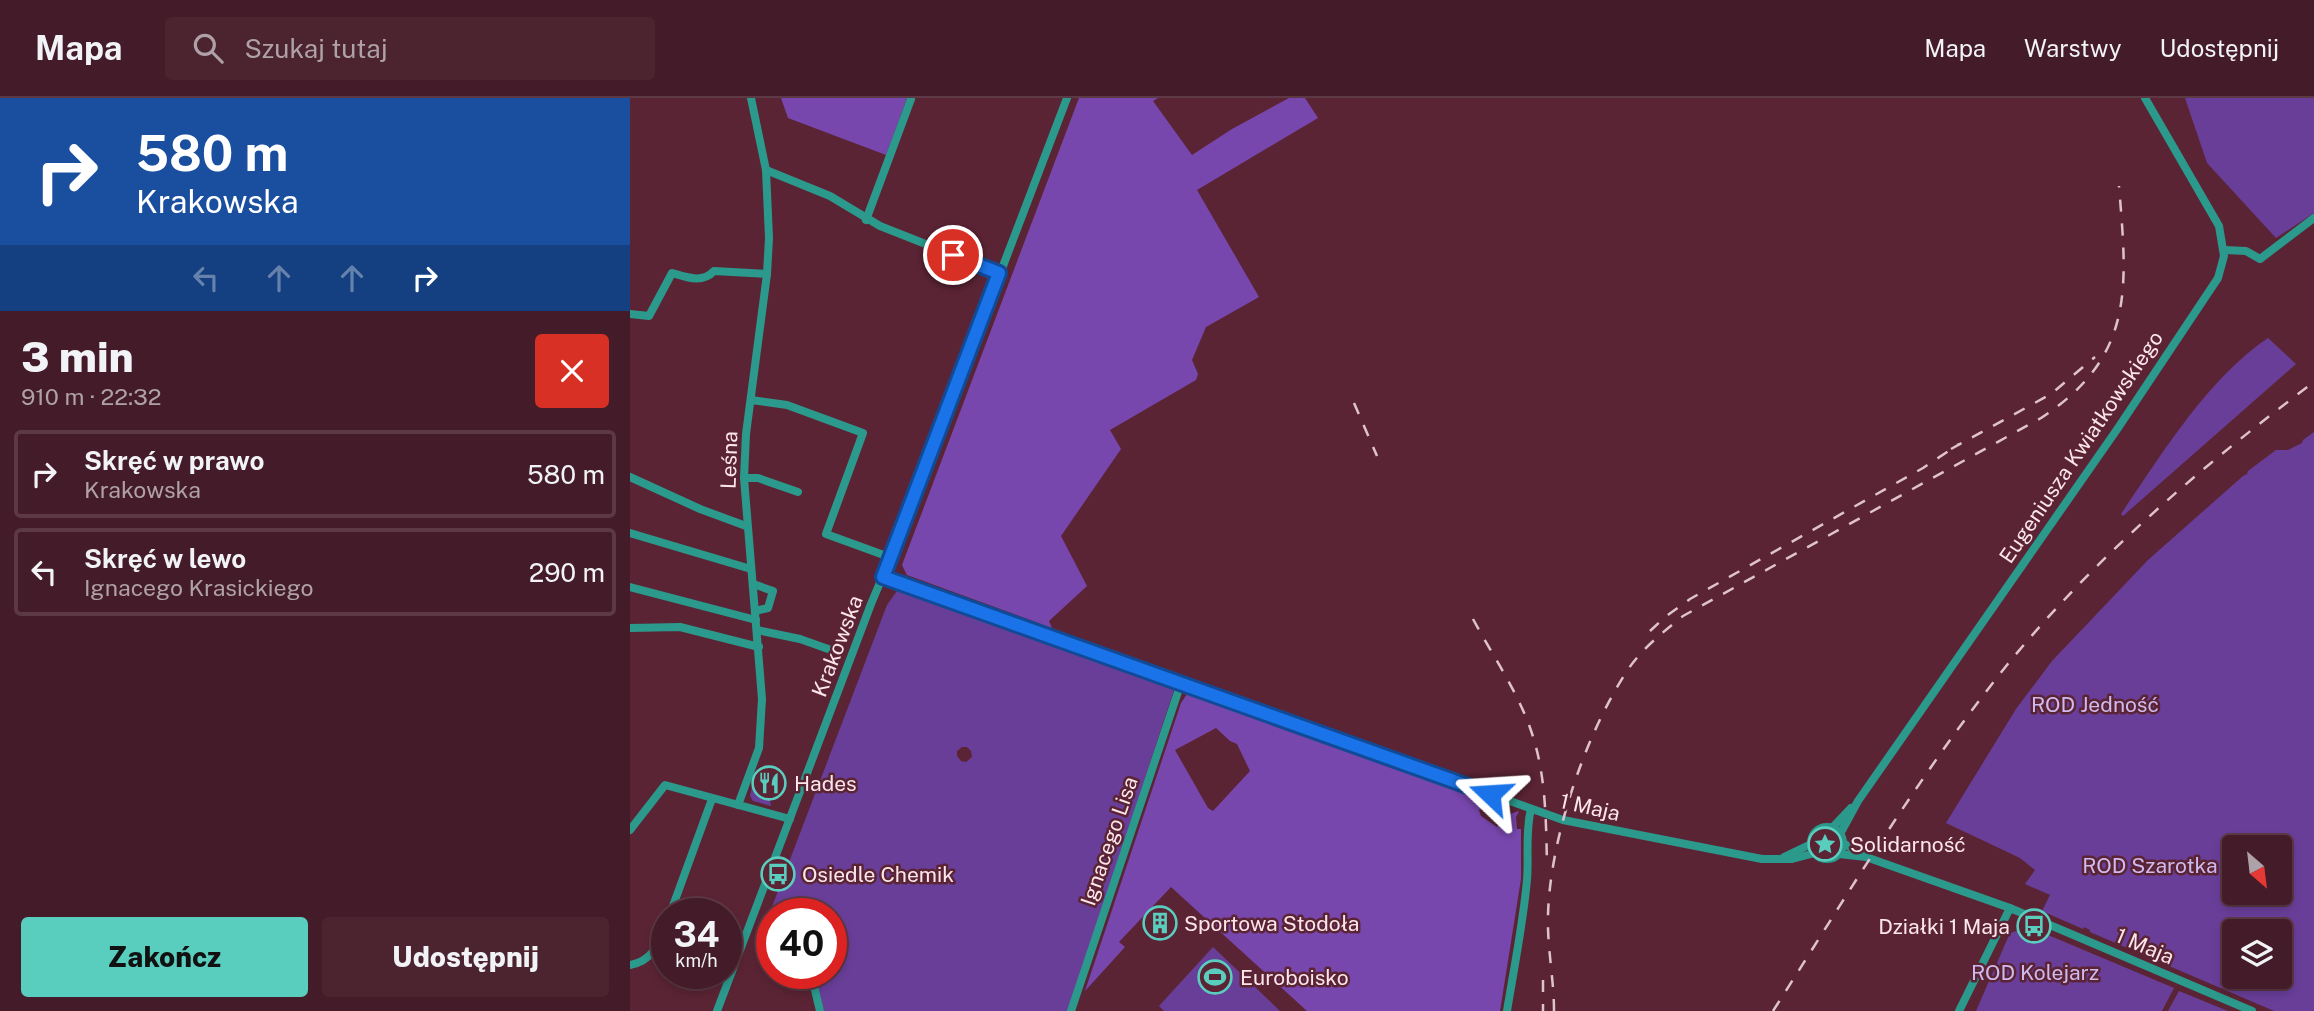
<!DOCTYPE html>
<html lang="pl">
<head>
<meta charset="utf-8">
<style>
  body { margin:0; font-family:"Public Sans",sans-serif; background:#4b2430; color:#f1f3f6; height:100vh; display:flex; flex-direction:column; font-size:26px; white-space:nowrap }
  * { box-sizing:border-box; margin:0 }
  p { font-size:23px; color:#afa1a8 }
  .icon { flex:none; width:38px; height:38px; fill:none; stroke:currentColor; stroke-width:2; stroke-linecap:round; stroke-linejoin:round }
  .map { position:relative; flex:1; overflow:hidden }
  .sheet { display:flex; flex-direction:column; background:#441b28; width:630px }
  .sheet>* { flex:none }
  .banner { background:#1a4fa0; color:#fff; overflow:hidden }
  .needle { width:46px; rotate:152deg }
  .tools { position:absolute; left:1592px; top:737px; display:grid; gap:14px }
  .tools a { display:grid; place-items:center; width:70px; height:70px; border-radius:7px; background:#441b28; box-shadow:0 4px 10px #0003,0 0 0 2px #5c3945; font-size:35px }
  .speed { position:absolute; left:21px; top:800px; display:flex; gap:14px; font-size:35px; font-weight:700; text-align:center }
  .speed>* { display:grid; place-content:center; width:91px; height:91px; border-radius:50%; background:#441b28; box-shadow:0 4px 10px #0003,0 0 0 2px #5c3945; line-height:1 }
  .speed small { font-size:18px; font-weight:400 }
  .speed .limit { border:10px solid #d22; background:#fff; color:#111 }
  .pin { position:absolute; display:grid; place-items:center; width:60px; height:60px; color:#fff; margin:-30px; border:4px solid #fff; border-radius:50%; box-shadow:0 2px 7px #0007 }
  .me { position:absolute; width:77px; margin:-38px; rotate:290deg; stroke-linejoin:round; filter:drop-shadow(0 0 5px #0008) }
  .turn { display:flex; align-items:center; gap:24px; height:147px; padding:0 21px; font-size:32px }
  .turn .icon { width:91px; height:91px; stroke-width:2.5 }
  .turn b { display:block; font-size:49px; line-height:60px }
  .lanes { display:flex; align-items:center; height:66px; padding:0 21px; background:#0003; justify-content:center; gap:35px; direction:ltr }
  .lanes .off { opacity:.35 }
  .round { display:grid; place-items:center; flex:none; width:74px; height:74px; border-radius:7px; background:#4b2430 }
  .head { display:flex; align-items:center; justify-content:space-between; height:119px; padding:0 21px }
  h1 { font-size:42px; font-weight:800; line-height:52px }
  .primary-button { display:flex; gap:14px; margin-top:auto; padding:14px 21px }
  .primary-button a { flex:1; height:80px; border-radius:7px; background:#59cebe; color:#111; font-size:28px; font-weight:800; line-height:80px; text-align:center }
  .primary-button a+a { background:#4b2430; color:#f1f3f6 }
  ul { padding:0; list-style:none }
  li { display:flex; align-items:center; gap:21px; height:88px; margin:0 14px 10px; padding:0 7px; border:4px solid #5c3945; border-radius:7px }
  li div { flex:1 }
  li b { display:block; font-size:26px }
  li em { font-style:normal }
  header { display:flex; align-items:center; gap:42px; box-sizing:border-box; height:98px; padding:0 35px; background:#441b28; border-bottom:2px solid #5c3945 }
  header strong { font-size:33px }
  nav { display:flex; gap:38px; margin-inline-start:auto; font-size:24px }
  .search { width:490px; height:63px; background:#4b2430; display:flex; align-items:center; gap:18px; box-sizing:border-box; padding:0 24px; border-radius:7px; color:#afa1a8; font-size:26px }
  main { display:flex; flex:1; min-height:0 }
  .map>svg:first-child { display:block }
  .green { fill:#693e99; fill-rule:evenodd }
  .forest { fill:#7847ae; fill-rule:evenodd }
  .lines { fill:none; stroke-linecap:round; stroke-linejoin:round }
  .minor { stroke:#2b998c; stroke-width:8 }
  .rail { stroke:#dfc3ca; stroke-width:2.5; stroke-dasharray:12 12; stroke-linecap:butt }
  .route-casing { stroke:#114b97; stroke-width:18 }
  .route { stroke:#1a73e8; stroke-width:12 }
  .labels { text-anchor:middle; dominant-baseline:central; stroke-width:5; stroke-linejoin:round; paint-order:stroke }
  .street-label { font-size:21px; fill:#fce6eb; stroke:#5b2435 }
  .park-label { font-size:21px; fill:#cfbaef; stroke:#5b2435 }
  .poi-label { font-size:21px; fill:#fce6eb; stroke:#5b2435; text-anchor:start }
</style>
</head>
<body>
<header>
<strong>Mapa</strong>
<div class="search"><svg class="icon" aria-label="search" viewBox="0 0 24 24"><circle cx="10" cy="10" r="6"/><path d="M15 15l6 6"/></svg>Szukaj tutaj</div>
<nav><a>Mapa</a><a>Warstwy</a><a>Udostępnij</a></nav>
</header>
<main>
<section class="sheet">
<div class="banner">
<div class="turn"><svg class="icon" aria-label="right" viewBox="0 0 24 24"><path d="M7 20v-9h11M14 6l5 5-5 5"/></svg><div><b>580 m</b>Krakowska</div></div>
<div class="lanes"><svg class="icon off" aria-label="left" viewBox="0 0 24 24"><path d="M17 20v-9H6M10 6l-5 5 5 5"/></svg><svg class="icon off" aria-label="ahead" viewBox="0 0 24 24"><path d="M12 20V5M6 11l6-6 6 6"/></svg><svg class="icon off" aria-label="ahead" viewBox="0 0 24 24"><path d="M12 20V5M6 11l6-6 6 6"/></svg><svg class="icon" aria-label="right" viewBox="0 0 24 24"><path d="M7 20v-9h11M14 6l5 5-5 5"/></svg></div>
</div>
<div class="head"><div><h1>3 min</h1><p>910 m · 22:32</p></div><a class="round" style="background:#d93025;color:#fff"><svg class="icon" aria-label="close" viewBox="0 0 24 24"><path d="M6 6l12 12M18 6L6 18"/></svg></a></div>
<ul>
<li><svg class="icon" aria-label="right" viewBox="0 0 24 24"><path d="M7 20v-9h11M14 6l5 5-5 5"/></svg><div><b>Skręć w prawo</b><p>Krakowska</p></div><em>580 m</em></li>
<li><svg class="icon" aria-label="left" viewBox="0 0 24 24"><path d="M17 20v-9H6M10 6l-5 5 5 5"/></svg><div><b>Skręć w lewo</b><p>Ignacego Krasickiego</p></div><em>290 m</em></li>
</ul>
<div class="primary-button"><a>Zakończ</a><a>Udostępnij</a></div>
</section>
<div class="map">
<svg width="1684" height="913" viewBox="0 0 1684 913">
  <rect width="100%" height="100%" fill="#5b2435"/>
  <!-- green -->
  <g class="green">
    <polygon points="1555,0 1684,0 1684,115 1646,140 1577,65"/>
    <path d="M1638,240L1666,266L1493,418L1491,416C1531,357 1578,280 1638,240Z"/>
    <path d="M1684,334V913H1644L1460,834V832L1454,829L1453,831L1412,813L1420,797L1395,786L1405,772L1390,760L1316,725L1386,611L1422,563L1518,462L1613,378L1617,376L1618,373L1646,352H1658L1672,345L1673,342ZM1605,749H1650V794H1605ZM1605,833H1650V878H1605Z"/>
    <path d="M269,490L545,589L438,913H194L185,875H201V816L140,814L257,507ZM332,649H337L341,653L342,659L336,664L331,663L327,658V653Z"/>
    <polygon points="122,689 126,694 140,702 141,708 123,703 120,698"/>
    <circle cx="1197" cy="746" r="9"/>
    <polygon points="1399,829 1544,890 1532,913 1346,913 1380,835"/>
    <polygon points="583,849 650,913 534,913 529,908"/>
    <polygon points="1549,893 1598,913 1538,913"/>
  </g>
  <!-- forest -->
  <g class="forest">
    <polygon points="151,0 277,0 256,57 158,20"/>
    <polygon points="449,0 528,0 523,3 562,57 602,31 659,0 675,0 688,20 567,92 629,199 576,229 562,262 568,276 566,282 480,332 491,351 431,438 457,488 419,523 422,530 277,477 272,467"/>
    <path d="M559,593L847,697L855,707L849,712L851,718L867,729L880,716L889,713L886,719L887,731H891V781L870,913H677L541,789L489,844L495,849L455,893L551,605ZM586,630L600,643L607,646L620,673L583,713L578,710L545,652Z"/>
  </g>
  <g class="lines">
    <!-- minor -->
    <g class="minor">
      <polyline points="136,72 200,98 250,128 369,175"/>
      <polyline points="236,122 281,1"/>
      <polyline points="1594,152 1616,153 1630,161 1684,120"/>
      <path d="M0,216L19,218L42,175C56,179 72,186 84,173L137,176"/>
      <polyline points="121,302 157,307 233,335 196,436 262,460"/>
      <polyline points="0,379 70,411 116,428"/>
      <polyline points="114,380 128,380 168,394"/>
      <polyline points="0,435 121,471"/>
      <polyline points="253,479 933,722 1132,761 1162,761 1185,755"/>
      <polyline points="123,486 143,493 138,510 125,513"/>
      <polyline points="0,489 126,522"/>
      <polyline points="0,530 50,529 129,549"/>
      <polyline points="127,532 170,541 201,552"/>
      <polyline points="108,707 129,650 132,601 114,380 116,336 137,176 139,140 136,72 121,0"/>
      <circle cx="1197" cy="745" r="16"/>
      <polyline points="1202,730 1221,710"/>
      <polyline points="0,732 35,687 160,721"/>
      <polyline points="1210,736 1228,703 1488,330 1588,180 1594,158 1589,128 1515,0"/>
      <polyline points="1213,745 1236,759 1380,810 1622,913"/>
      <polyline points="1209,756 1236,759"/>
      <polyline points="1154,759 1181,746"/>
      <polyline points="40,816 82,701"/>
      <path d="M0,867C23,863 29,845 37,825"/>
      <polyline points="181,875 190,913"/>
      <polyline points="87,913 241,506 277,420 437,0"/>
      <polyline points="441,913 551,585"/>
      <path d="M877,913C884,870 893,826 897,782C899,759 895,734 901,711"/>
      <polyline points="1329,913 1380,810"/>
    </g>
    <!-- rail -->
    <g class="rail">
      <polyline points="724,305 747,358"/>
      <polyline points="1321,351 1421,296 1465,259"/>
      <path d="M843,521C864,560 892,600 904,642C916,682 916,725 917,766"/>
      <polyline points="1020,533 1035,519 1060,501 1293,370 1329,346"/>
      <polyline points="913,882 913,913"/>
      <path d="M924,913C924,881 917,849 918,817C920,740 956,634 999,570C1013,550 1033,534 1053,518L1411,320C1506,258 1497,188 1489,88"/>
      <path d="M1143,913C1218,796 1290,675 1377,567C1466,458 1572,368 1684,284"/>
    </g>
  </g>
  <g class="lines">
    <defs>
      <polyline id="route" points="323,157 369,175 253,479 860,696"/>
    </defs>
    <!-- route casing -->
    <use href="#route" class="route-casing"/>
    <!-- route -->
    <use href="#route" class="route"/>
  </g>
  <!-- icons -->
  <defs>
    <symbol id="restaurant-ring" viewBox="-11 -11 22 22"><circle r="9.5" fill="#5b2435" stroke="#59cebe" stroke-width="1.5"/><path d="M-5-6h1v4h1v-4h1v4h1v-4h1v5L-1.5 .5V6h-2V.5L-5-1ZM5-6V6H3V1.5H1.5Q1.5-4 5-6Z" fill="#59cebe"/></symbol>
    <symbol id="sight-ring" viewBox="-11 -11 22 22"><circle r="9.5" fill="#5b2435" stroke="#59cebe" stroke-width="1.5"/><path d="M0-6L1.8-2.2L6-1.7L2.9 1.2L3.7 5.4L0 3.3L-3.7 5.4L-2.9 1.2L-6-1.7L-1.8-2.2Z" fill="#59cebe"/></symbol>
    <symbol id="bus-ring" viewBox="-11 -11 22 22"><circle r="9.5" fill="#5b2435" stroke="#59cebe" stroke-width="1.5"/><path d="M-5-6H5V4H4V6H2V4H-2V6H-4V4H-5ZM-3.5-4V0h7V-4ZM-3.5 1.2v1.5H-2V1.2ZM2 1.2v1.5H3.5V1.2Z" fill="#59cebe"/></symbol>
    <symbol id="building-ring" viewBox="-11 -11 22 22"><circle r="9.5" fill="#5b2435" stroke="#59cebe" stroke-width="1.5"/><path d="M-4-6H4V6H1V3H-1V6H-4ZM-2.5-4.3h1.7v1.8h-1.7ZM.8-4.3h1.7v1.8H.8ZM-2.5-1h1.7V.8h-1.7ZM.8-1h1.7V.8H.8Z" fill="#59cebe"/></symbol>
    <symbol id="stadium-ring" viewBox="-11 -11 22 22"><circle r="9.5" fill="#5b2435" stroke="#59cebe" stroke-width="1.5"/><path d="M0-5a6.5 5 0 1 0 0 10a6.5 5 0 1 0 0-10ZM-3.5-1.8h7v3.6h-7Z" fill="#59cebe"/></symbol>
  </defs>
  <g fill-rule="evenodd">
    <use href="#restaurant-ring" x="120" y="666" width="38" height="38"/>
    <use href="#sight-ring" x="1176" y="727" width="38" height="38"/>
    <use href="#bus-ring" x="129" y="757" width="38" height="38"/>
    <use href="#building-ring" x="511" y="806" width="38" height="38"/>
    <use href="#bus-ring" x="1385" y="809" width="38" height="38"/>
    <use href="#stadium-ring" x="566" y="860" width="38" height="38"/>
  </g>
  <g class="labels">
    <!-- street labels -->
    <g class="street-label">
      <text transform="translate(1451 349) rotate(-56)">Eugeniusza Kwiatkowskiego</text>
      <text transform="translate(99 362) rotate(-88)">Leśna</text>
      <text transform="translate(207 548) rotate(-69)">Krakowska</text>
      <text transform="translate(960 709) rotate(13)">1 Maja</text>
      <text transform="translate(479 743) rotate(-71)">Ignacego Lisa</text>
      <text transform="translate(1515 848) rotate(23)">1 Maja</text>
    </g>
    <!-- park labels -->
    <g class="park-label">
      <text x="1465" y="606">ROD Jedność</text>
      <text x="1520" y="767">ROD Szarotka</text>
      <text x="1405" y="874">ROD Kolejarz</text>
    </g>
    <!-- poi labels -->
    <g class="poi-label">
      <text x="164" y="685">Hades</text>
      <text x="1220" y="746">Solidarność</text>
      <text x="172" y="776">Osiedle Chemik</text>
      <text x="554" y="825">Sportowa Stodoła</text>
      <text x="1380" y="828" text-anchor="end">Działki 1 Maja</text>
      <text x="610" y="879">Euroboisko</text>
    </g>
  </g>
</svg>
<div class="tools">
<a><svg class="needle" viewBox="-14 -14 28 28"><path d="M0-13l5 13h-10z" fill="#e53935"/><path d="M0 13l5-13h-10z" fill="#afa1a8"/></svg></a>
<a><svg class="icon" aria-label="layers" viewBox="0 0 24 24"><path d="M12 4l9 5-9 5-9-5zM3 14l9 5 9-5"/></svg></a>
</div>
<div class="speed"><div>34<small>km/h</small></div><div class="limit">40</div></div>
<div class="pin" style="left:323px;top:157px;background:#d93025"><svg class="icon" aria-label="arrive" viewBox="0 0 24 24"><path d="M6 21V4h12l-3 4 3 4H6"/></svg></div>
<svg class="me" style="left:860px;top:696px" viewBox="-20 -20 40 40"><path d="M0-17L14 15 0 8-14 15z" fill="#1a73e8" stroke="#fff" stroke-width="4"/></svg>
</div>
</main>
</body>
</html>
